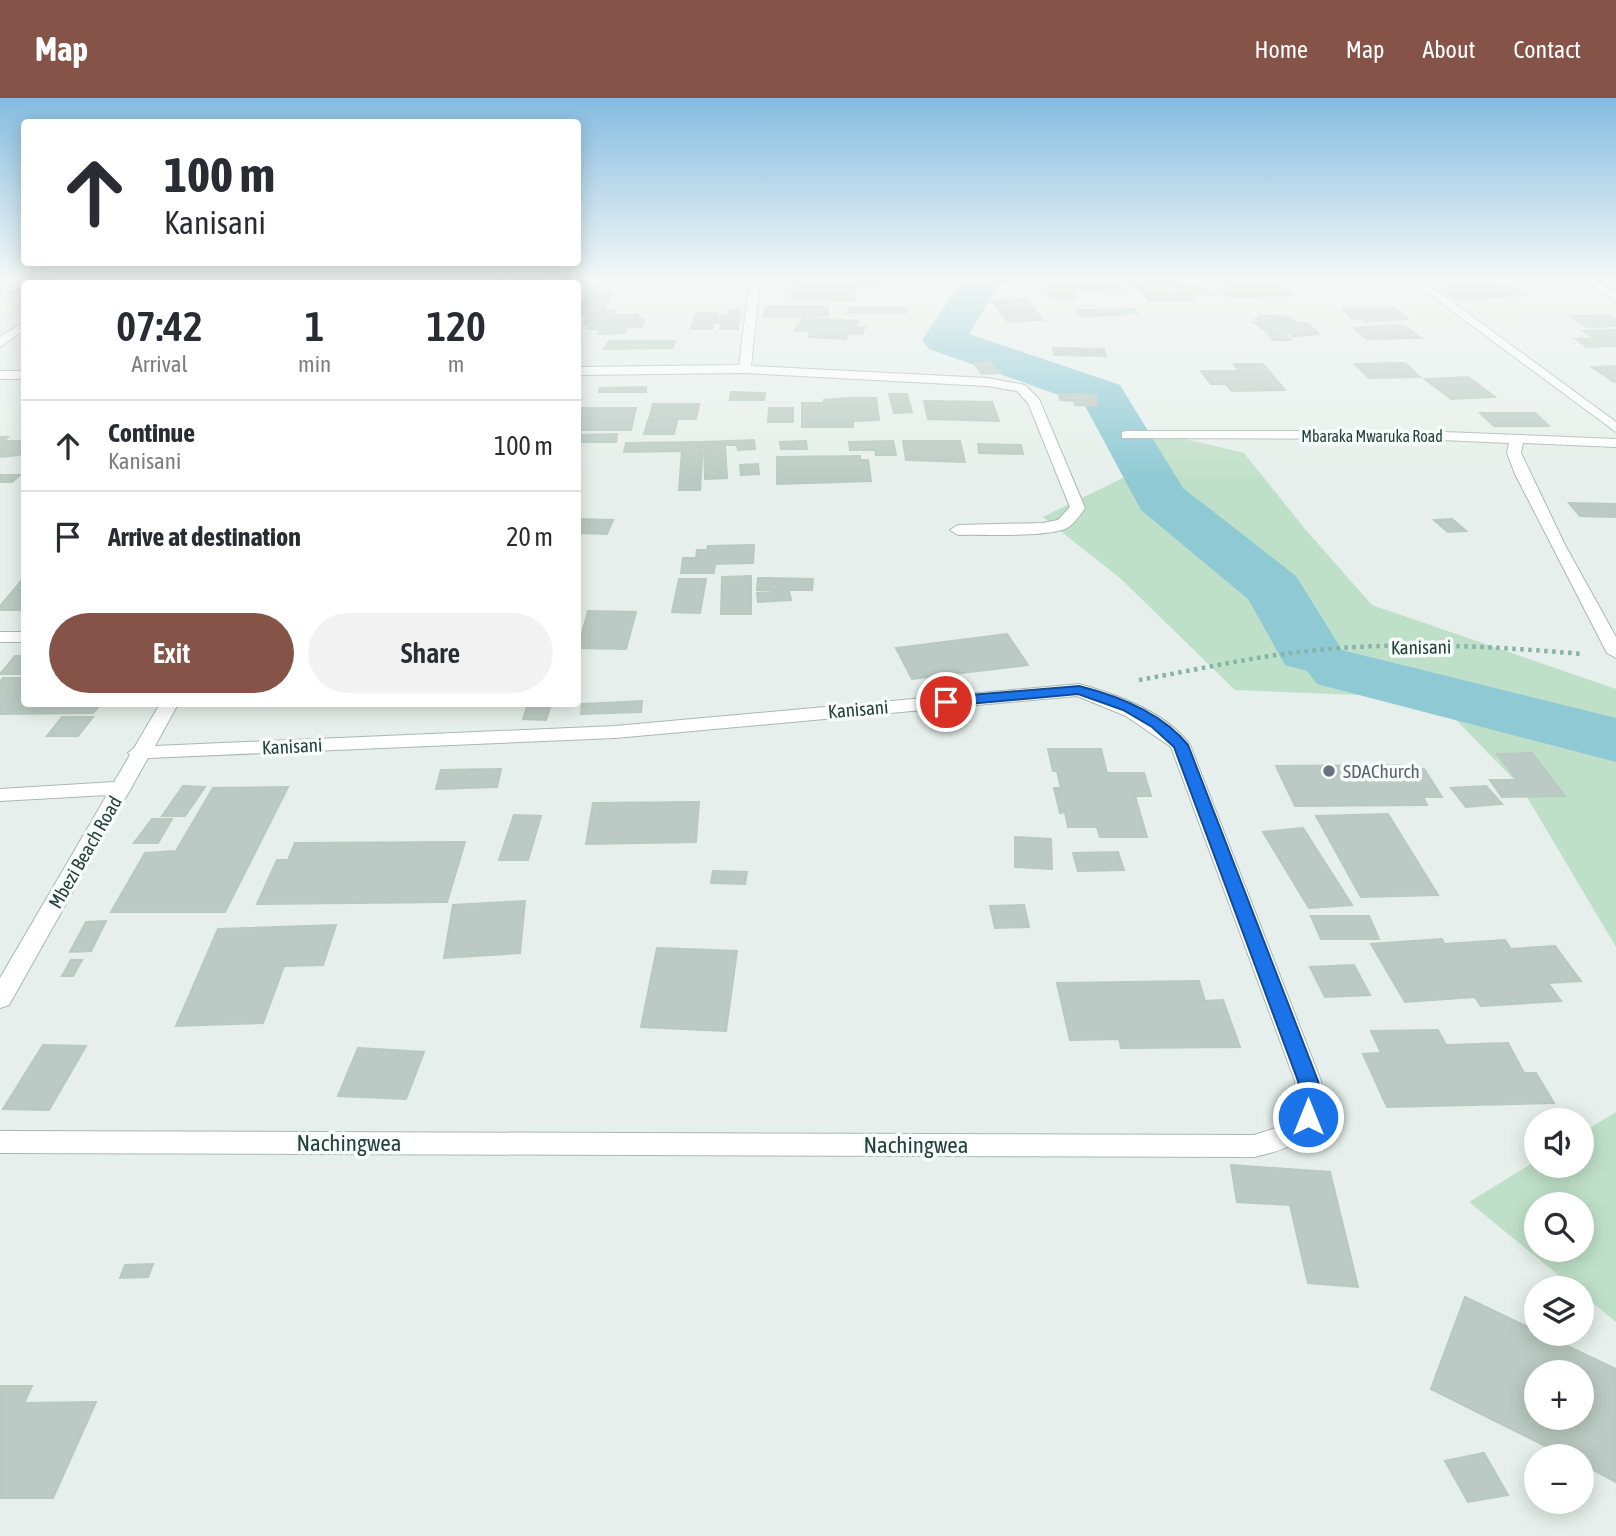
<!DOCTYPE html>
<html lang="en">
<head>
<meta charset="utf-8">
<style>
  body { margin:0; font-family:"Asap Condensed",sans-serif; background:#f2f2f3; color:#2b2b33; height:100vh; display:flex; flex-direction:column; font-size:26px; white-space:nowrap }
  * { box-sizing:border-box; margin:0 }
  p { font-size:23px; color:#7c7c81 }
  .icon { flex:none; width:38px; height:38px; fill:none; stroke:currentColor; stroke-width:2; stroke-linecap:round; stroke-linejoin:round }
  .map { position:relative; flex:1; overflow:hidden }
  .side { position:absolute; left:21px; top:182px; width:560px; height:427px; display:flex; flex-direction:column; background:#fff; border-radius:7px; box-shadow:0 4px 18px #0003 }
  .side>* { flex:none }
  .top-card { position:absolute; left:21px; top:21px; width:560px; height:147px; border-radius:7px; box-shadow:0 4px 18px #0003; background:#fff; color:#2b2b33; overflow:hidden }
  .controls { position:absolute; left:1524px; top:1010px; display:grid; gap:14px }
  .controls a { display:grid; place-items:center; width:70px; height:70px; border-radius:50%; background:#fff; box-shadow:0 4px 18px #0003; font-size:35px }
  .pin { position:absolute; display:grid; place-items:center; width:60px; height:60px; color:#fff; margin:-30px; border:4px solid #fff; border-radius:50%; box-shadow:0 2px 7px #0007 }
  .me { position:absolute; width:77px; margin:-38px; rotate:0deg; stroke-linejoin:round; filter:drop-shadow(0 0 5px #0008) }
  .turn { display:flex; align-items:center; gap:24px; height:147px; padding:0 28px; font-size:32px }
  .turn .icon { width:91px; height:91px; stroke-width:2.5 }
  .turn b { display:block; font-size:49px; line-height:60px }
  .eta { display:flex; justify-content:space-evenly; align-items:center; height:119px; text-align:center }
  .eta b { font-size:42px; font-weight:600; line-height:49px }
  .cta { display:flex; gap:14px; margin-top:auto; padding:14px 28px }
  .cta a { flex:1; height:80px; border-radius:42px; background:#855347; color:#fff; font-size:28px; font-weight:600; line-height:80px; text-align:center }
  .cta a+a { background:#f2f2f3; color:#2b2b33 }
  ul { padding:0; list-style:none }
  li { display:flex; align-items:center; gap:21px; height:91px; padding:0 28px; border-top:2px solid #e1e1e2 }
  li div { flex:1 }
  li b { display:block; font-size:26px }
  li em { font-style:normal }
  header { display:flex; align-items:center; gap:42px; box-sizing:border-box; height:98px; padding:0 35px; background:#855347; color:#fff }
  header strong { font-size:33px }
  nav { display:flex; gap:38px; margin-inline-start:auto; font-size:24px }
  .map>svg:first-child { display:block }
  .green { fill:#bfe0c8; fill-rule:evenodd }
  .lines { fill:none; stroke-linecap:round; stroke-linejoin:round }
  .stream { fill:#8ec9d4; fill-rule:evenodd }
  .river { fill:#8ec9d4; fill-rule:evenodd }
  .building { fill:#bbcac4; stroke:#b8c9c2; stroke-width:2; fill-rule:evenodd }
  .minor-casing { stroke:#a8b8b2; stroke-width:2 }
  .path { stroke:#86b3a5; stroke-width:4.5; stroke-dasharray:3.5 4.5; stroke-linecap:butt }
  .minor { fill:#fff; fill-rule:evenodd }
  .route { fill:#1a73e8; stroke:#114b97; stroke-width:2 }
  .worship-dot { fill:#6b7280; stroke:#f7fbf9; stroke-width:2.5 }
  .labels { text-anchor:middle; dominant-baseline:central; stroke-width:7; stroke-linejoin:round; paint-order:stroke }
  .far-street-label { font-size:16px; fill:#24423a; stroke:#f7fbf9 }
  .street-label { font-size:19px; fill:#24423a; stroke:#f7fbf9 }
  .worship-label { font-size:19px; fill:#5b616d; stroke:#f7fbf9; text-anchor:start }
  .near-street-label { font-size:23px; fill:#24423a; stroke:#f7fbf9 }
</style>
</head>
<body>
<header>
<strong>Map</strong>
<nav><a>Home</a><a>Map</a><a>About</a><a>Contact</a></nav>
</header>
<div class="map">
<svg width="1616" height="1438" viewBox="0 0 1616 1438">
  <rect width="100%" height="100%" fill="#e6efeb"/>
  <!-- green -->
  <g class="green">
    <polygon points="1098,320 1244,355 1305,431 1372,507 1616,591 1616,849 1521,689 1435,600 1235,592 1121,481 1043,419 1131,376"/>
    <path d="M1616,1014V1224L1582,1196V1190H1574L1469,1104L1536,1063V1068H1582V1035ZM1536,1106H1582V1152H1536Z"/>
  </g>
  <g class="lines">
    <!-- stream -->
    <polygon class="stream" points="1000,181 1038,181 1009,183 977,191 973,189"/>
    <!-- river -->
    <polygon class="river" points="963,181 1002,181 969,236 1120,287 1183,390 1296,478 1342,552 1616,620 1616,664 1317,586 1307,573 1285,567 1248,501 1141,412 1084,306 929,251 922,242"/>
  </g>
  <!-- building -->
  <g class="building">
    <polygon points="29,181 59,181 54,186 24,186 24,195 12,195"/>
    <polygon points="493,181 547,181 545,186 491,185"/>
    <polygon points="801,181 875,181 877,189 853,189 855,203 792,200 792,185 801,184"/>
    <polygon points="1083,181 1085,185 1117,184 1122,191 1071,192 1077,201 1052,201 1042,182"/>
    <polygon points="1132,181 1180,181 1184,188 1129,188 1126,183 1134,184"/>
    <polygon points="1437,181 1488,181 1500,189 1510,189 1523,197 1456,202 1442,191 1451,191"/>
    <polygon points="1256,184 1259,187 1281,187 1293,197 1228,200 1221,192 1233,192 1226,185"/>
    <polygon points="1202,188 1209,196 1188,196 1194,202 1149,203 1138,189 1160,189 1165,195 1184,195 1178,189"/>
    <polygon points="588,195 611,195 605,210 580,210"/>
    <polygon points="1026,201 1043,222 1008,224 992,203"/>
    <polygon points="765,209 828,209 828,218 764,219"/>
    <polygon points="848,210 905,210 906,215 848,215"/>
    <polygon points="1394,210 1408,221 1365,224 1362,220 1353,221 1342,211"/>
    <polygon points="1135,211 1138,215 1127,215 1128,217 1079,218 1076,212"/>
    <polygon points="580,212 614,212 612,216 578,217"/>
    <polygon points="730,212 740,212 738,231 720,231 722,217 729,217"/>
    <polygon points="696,215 717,215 715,220 720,220 719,225 714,225 712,231 691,231"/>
    <polygon points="587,217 638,217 637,221 644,221 642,229 626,229 625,235 598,236 599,231 587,231 588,227 584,227"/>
    <polygon points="1259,217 1290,219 1296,225 1308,225 1319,236 1293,239 1290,235 1268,235 1253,224 1260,224 1256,220 1261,220"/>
    <polygon points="1608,217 1616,222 1616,228 1587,229 1571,218"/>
    <polygon points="802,220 858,223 856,229 865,229 862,236 848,235 846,241 808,239 811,233 795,232"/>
    <polygon points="1394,227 1407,230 1421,240 1367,241 1354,230"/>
    <polygon points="1616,232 1616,248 1587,249 1576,241 1595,241 1583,233"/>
    <polygon points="1268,236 1285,236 1291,242 1273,242"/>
    <polygon points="609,243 675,243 673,250 604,251"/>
    <polygon points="1053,250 1104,251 1106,258 1054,257"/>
    <polygon points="990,264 999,275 982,276 974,265"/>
    <polygon points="1405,265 1420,279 1369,280 1355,266"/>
    <polygon points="1234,266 1263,266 1285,292 1232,293 1226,286 1211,286 1201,273 1239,273"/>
    <polygon points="1616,268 1616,284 1614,284 1592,269"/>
    <polygon points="1468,279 1495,299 1451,301 1425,281"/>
    <polygon points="646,289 646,294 599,294 600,290"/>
    <polygon points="731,294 765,295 764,302 730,302"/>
    <polygon points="889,296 907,296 912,314 894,315"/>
    <polygon points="1059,296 1096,297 1097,308 1075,307 1074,303 1060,302"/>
    <polygon points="850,300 876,300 879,322 853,323 853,329 802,329 802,305 824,305 824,302"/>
    <polygon points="924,303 992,304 999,323 928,321"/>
    <polygon points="653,306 699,306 696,321 649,321"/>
    <polygon points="578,310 636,310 631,332 578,332"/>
    <polygon points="769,310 793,310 793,324 768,324"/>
    <polygon points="1480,315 1535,315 1549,328 1494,328"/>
    <polygon points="648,323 677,323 674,336 644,336"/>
    <polygon points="617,336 616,344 578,344 578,337"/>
    <polygon points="0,339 8,339 4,343 24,343 24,352 19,357 0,359"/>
    <polygon points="754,342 755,351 738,352 737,347 725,347 727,380 705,381 704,344"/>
    <polygon points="806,343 807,351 781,351 780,344"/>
    <polygon points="893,343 896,357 876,357 875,352 850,352 849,344"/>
    <polygon points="903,343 960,343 965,364 906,362"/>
    <polygon points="703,344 700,392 679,392 682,353 624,354 626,345"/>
    <polygon points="978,346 1021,347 1023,356 979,355"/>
    <polygon points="860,358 860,362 868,362 871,383 777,386 777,359"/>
    <polygon points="758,366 759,376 741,377 740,367"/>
    <polygon points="0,377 20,377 12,384 0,384"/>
    <polygon points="1569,405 1616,406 1616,419 1580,418"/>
    <polygon points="578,421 613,422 607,436 578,435"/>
    <polygon points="1452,421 1466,433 1448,434 1434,422"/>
    <polygon points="754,447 753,465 715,466 714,475 681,475 683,460 696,460 697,452 707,452 708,448"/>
    <polygon points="751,478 751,516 721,516 722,479"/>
    <polygon points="758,480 813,481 812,492 757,492"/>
    <polygon points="679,481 706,481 700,515 672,514"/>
    <polygon points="22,482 24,482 24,512 0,512 0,508"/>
    <polygon points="789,493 791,502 758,504 757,495"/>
    <polygon points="588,513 636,514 626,551 578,550"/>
    <polygon points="1007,536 1028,567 912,581 896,550"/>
    <polygon points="15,558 24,558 24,576 0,576"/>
    <polygon points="3,580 24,580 24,606 101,606 93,615 0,616 0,584"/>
    <polygon points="642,603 641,614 581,616 582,606"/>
    <polygon points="528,606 551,606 546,622 523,621"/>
    <polygon points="62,619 93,619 78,638 47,638"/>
    <polygon points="1048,651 1101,651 1107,675 1144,675 1151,698 1135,698 1147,739 1100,739 1097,729 1068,729 1065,714 1060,715 1054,690 1061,690 1057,673 1053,673"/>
    <polygon points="1532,655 1565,698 1502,699 1490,682 1517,682 1497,656"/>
    <polygon points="1401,667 1404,671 1424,671 1442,699 1423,699 1427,707 1295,708 1276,668"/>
    <polygon points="501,671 497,689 436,691 441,672"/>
    <polygon points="183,688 205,689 185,718 162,718"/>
    <polygon points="1486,688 1502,706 1466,709 1451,690"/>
    <polygon points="288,689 225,814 111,814 145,755 176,753 213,690"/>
    <polygon points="699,704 696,744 586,746 593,705"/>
    <polygon points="1388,716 1438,797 1361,799 1316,718"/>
    <polygon points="514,717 541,718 528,762 499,762"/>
    <polygon points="152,721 172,721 158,745 134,745"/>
    <polygon points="1303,730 1352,807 1309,810 1263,734"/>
    <polygon points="1015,739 1051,741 1052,771 1015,769"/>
    <polygon points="465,744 447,804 257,806 277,762 288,762 295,745"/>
    <polygon points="1118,754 1124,772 1078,773 1073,755"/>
    <polygon points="713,773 747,774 745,786 711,785"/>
    <polygon points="525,803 520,855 444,860 453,807"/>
    <polygon points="1024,807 1029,829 995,830 990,808"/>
    <polygon points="1311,818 1369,818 1379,841 1321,841"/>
    <polygon points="106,823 91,853 70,854 86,824"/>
    <polygon points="336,827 323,867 284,868 263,925 176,928 218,831"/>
    <polygon points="1442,841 1444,846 1505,842 1511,851 1555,848 1581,883 1548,885 1561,903 1481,908 1475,899 1405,904 1371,846"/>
    <polygon points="657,850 737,853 726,933 641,929"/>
    <polygon points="71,862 82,862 73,878 62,878"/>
    <polygon points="1354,867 1370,897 1325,899 1310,869"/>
    <polygon points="1199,883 1205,903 1223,902 1240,949 1121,950 1119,941 1070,942 1057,885"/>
    <polygon points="1438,932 1446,947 1508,945 1524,975 1536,975 1554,1005 1387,1009 1363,956 1381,955 1371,933"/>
    <polygon points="43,947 86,948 49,1012 3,1011"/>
    <polygon points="358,950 424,954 406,1001 338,998"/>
    <polygon points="1231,1067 1330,1074 1358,1189 1308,1185 1290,1107 1237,1104"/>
    <polygon points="153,1166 148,1179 120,1180 125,1167"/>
    <path d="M1465,1199L1616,1271V1384L1582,1366V1358H1565L1431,1291ZM1536,1274H1582V1320H1536Z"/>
    <polygon points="0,1288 32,1288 24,1305 96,1304 53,1400 0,1400"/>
    <polygon points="1484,1355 1508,1397 1468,1404 1445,1363"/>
  </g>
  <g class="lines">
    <defs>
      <g id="minor">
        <polygon points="83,181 95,181 91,186 79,186"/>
        <polygon points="441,181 452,181 449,186 438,186"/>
        <path d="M760,181L751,268L987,280L1025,287L1039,301L1085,410C1081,416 1074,426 1067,430C1044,440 985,436 958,437L950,432L958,427L1043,425L1058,422L1070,409L1028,305L1017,293L987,288L745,275L578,277V269L739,267L750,182Z"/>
        <polygon points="1409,181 1421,181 1616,324 1616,334"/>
        <polygon points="1581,181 1594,181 1616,195 1616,203"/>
        <polygon points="24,224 24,232 0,249 0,239"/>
        <rect x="0" y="273" width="24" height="8"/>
        <polygon points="1127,333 1419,333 1616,341 1616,349 1523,345 1521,355 1565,447 1616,539 1616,560 1607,555 1515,376 1507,355 1509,345 1419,341 1122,340 1122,334"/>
        <rect x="0" y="534" width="24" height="10"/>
        <path d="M1079,586C1116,596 1167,615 1190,647L1321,983C1329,1035 1299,1049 1254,1059L0,1055V1033L1254,1037L1282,1028L1294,1017L1297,998L1295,983L1171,649L1126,618L1077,598L615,640L148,660L9,907L0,910V880L107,697L0,703V691L114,684L130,657L128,655L134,650L160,606H178L155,648L615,628Z"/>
      </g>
    </defs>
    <!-- minor casing -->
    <use href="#minor" class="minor-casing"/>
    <!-- path -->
    <path class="path" d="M1139,582C1195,572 1252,559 1308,553C1399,543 1491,548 1582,556"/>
    <!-- minor -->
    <use href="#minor" class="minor"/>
  </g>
  <!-- sky -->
  <linearGradient id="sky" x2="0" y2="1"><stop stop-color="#84bce0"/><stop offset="0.47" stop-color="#f4f8f6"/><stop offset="1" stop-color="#f4f8f6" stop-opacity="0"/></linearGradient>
  <rect width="1616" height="383" fill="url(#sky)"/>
  <!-- route -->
  <path class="route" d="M1079,588C1119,598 1162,615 1188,647L1318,983L1322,1001L1316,1024L1308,1027L1301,1024L1298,1019L1302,1001L1298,983L1174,649L1152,629L1123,612L1078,596L946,608L939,604L946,599Z"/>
  <!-- markers -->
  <circle class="worship-dot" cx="1329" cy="673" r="7"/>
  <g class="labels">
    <!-- far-street labels -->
    <g class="far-street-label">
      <text x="1372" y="338">Mbaraka Mwaruka Road</text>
    </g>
    <!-- street labels -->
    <g class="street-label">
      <text transform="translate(1421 549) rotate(-1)">Kanisani</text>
      <text transform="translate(858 611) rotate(-5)">Kanisani</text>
      <text transform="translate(292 648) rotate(-3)">Kanisani</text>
      <text transform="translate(85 754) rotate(-60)">Mbezi Beach Road</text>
    </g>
    <!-- worship labels -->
    <g class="worship-label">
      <text x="1343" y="673">SDAChurch</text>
    </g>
    <!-- near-street labels -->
    <g class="near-street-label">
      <text x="349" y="1045">Nachingwea</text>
      <text x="916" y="1047">Nachingwea</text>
    </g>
  </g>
</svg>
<div class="controls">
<a><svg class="icon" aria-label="sound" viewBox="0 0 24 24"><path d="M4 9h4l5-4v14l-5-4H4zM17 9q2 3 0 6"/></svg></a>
<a><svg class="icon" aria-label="search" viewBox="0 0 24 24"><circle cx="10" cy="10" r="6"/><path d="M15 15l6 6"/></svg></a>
<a><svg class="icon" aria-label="layers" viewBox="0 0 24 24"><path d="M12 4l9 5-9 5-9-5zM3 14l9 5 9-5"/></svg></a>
<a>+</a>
<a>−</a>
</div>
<div class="pin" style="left:946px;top:604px;background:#d93025"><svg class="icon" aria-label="arrive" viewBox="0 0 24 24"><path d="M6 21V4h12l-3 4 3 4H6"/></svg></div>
<svg class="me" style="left:1308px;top:1019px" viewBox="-20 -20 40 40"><circle r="17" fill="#1a73e8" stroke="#fff" stroke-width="3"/><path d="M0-11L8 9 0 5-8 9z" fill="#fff"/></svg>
<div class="top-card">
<div class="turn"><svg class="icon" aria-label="ahead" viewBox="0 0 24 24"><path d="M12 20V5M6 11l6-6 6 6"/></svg><div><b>100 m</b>Kanisani</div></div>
</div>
<section class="side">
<div class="eta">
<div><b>07:42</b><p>Arrival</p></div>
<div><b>1</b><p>min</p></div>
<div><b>120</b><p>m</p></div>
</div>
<ul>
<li><svg class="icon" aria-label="ahead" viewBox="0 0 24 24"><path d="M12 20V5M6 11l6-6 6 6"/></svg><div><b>Continue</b><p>Kanisani</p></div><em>100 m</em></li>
<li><svg class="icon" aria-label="arrive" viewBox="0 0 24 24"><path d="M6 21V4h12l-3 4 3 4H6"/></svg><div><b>Arrive at destination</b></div><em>20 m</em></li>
</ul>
<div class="cta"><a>Exit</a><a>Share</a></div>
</section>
</div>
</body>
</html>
